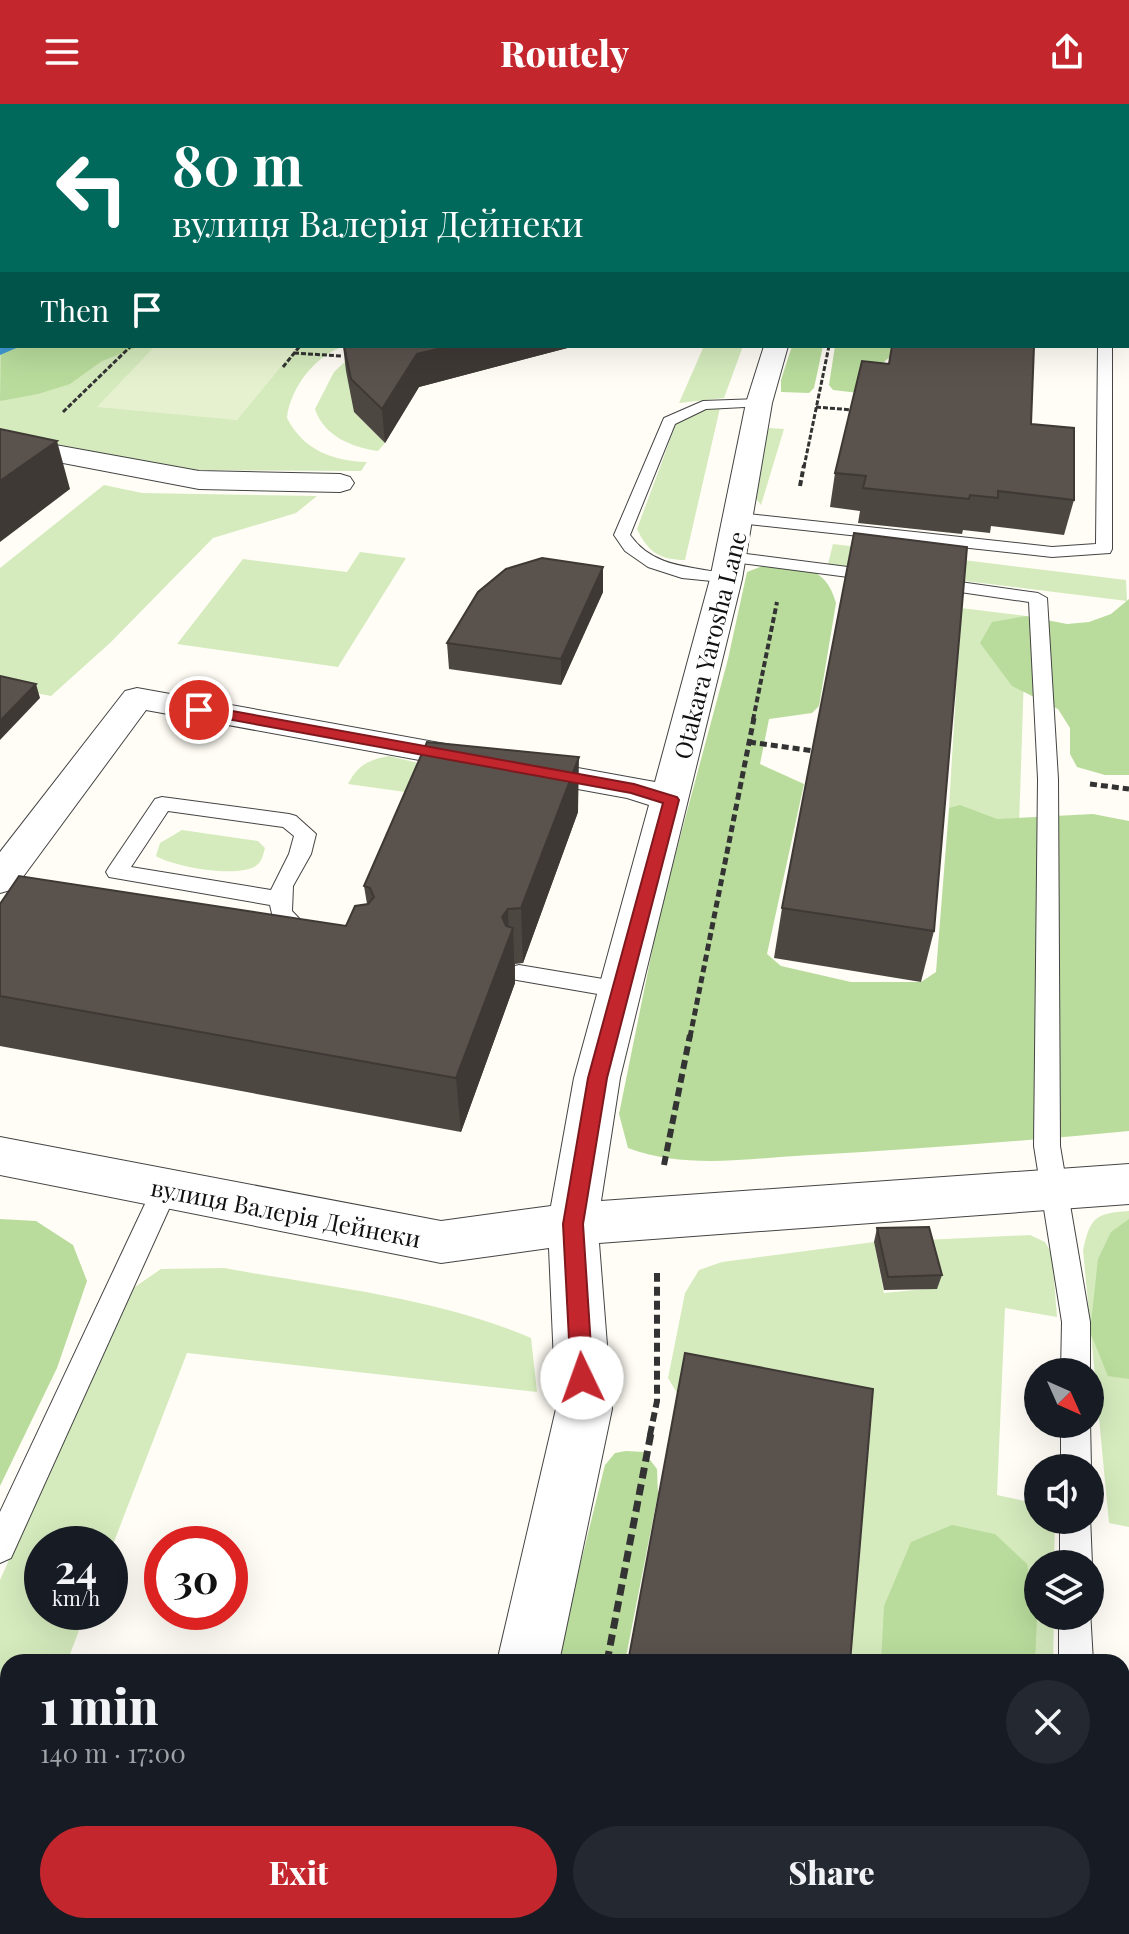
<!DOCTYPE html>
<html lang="en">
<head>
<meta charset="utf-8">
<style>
  body { margin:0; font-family:"Playfair Display",serif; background:#242831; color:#f1f3f6; height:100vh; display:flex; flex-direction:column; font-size:30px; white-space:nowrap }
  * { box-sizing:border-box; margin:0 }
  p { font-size:26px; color:#9ea1a6 }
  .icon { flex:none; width:44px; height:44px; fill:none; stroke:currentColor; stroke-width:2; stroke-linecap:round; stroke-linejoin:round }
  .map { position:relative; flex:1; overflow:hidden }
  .side { position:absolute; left:0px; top:1550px; width:1130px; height:280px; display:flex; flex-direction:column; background:#171b24; border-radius:24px 24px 0 0; box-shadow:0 8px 32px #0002 }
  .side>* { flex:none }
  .guide { position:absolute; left:0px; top:0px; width:1130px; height:244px; box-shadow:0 8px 32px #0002; background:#00695c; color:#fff; overflow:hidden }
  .needle { width:52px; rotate:135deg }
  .fabs { position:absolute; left:1024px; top:1254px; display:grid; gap:16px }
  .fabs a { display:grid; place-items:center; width:80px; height:80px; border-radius:50%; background:#171b24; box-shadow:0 8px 32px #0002; font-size:40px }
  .speed { position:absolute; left:24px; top:1422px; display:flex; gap:16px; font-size:40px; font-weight:700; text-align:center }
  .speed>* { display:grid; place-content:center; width:104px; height:104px; border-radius:50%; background:#171b24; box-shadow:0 8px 32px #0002; line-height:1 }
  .speed small { font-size:20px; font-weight:400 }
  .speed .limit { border:12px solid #d22; background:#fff; color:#111 }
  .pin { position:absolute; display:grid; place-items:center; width:68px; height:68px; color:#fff; margin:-34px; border:4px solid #fff; border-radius:50%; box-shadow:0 2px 8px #0007 }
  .me { position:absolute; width:88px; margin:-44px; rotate:357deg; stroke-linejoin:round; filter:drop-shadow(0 0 6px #0008) }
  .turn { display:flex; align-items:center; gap:28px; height:168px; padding:0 40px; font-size:36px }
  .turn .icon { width:104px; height:104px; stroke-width:2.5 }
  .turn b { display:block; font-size:56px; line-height:68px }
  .then { display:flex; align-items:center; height:76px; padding:0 40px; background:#0003; gap:16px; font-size:30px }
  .round { display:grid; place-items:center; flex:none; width:84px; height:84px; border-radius:42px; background:#242831 }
  .summary { display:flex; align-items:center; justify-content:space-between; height:136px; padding:0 40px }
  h1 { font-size:48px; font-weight:800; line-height:60px }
  .button { display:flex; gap:16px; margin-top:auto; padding:16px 40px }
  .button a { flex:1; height:92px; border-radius:48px; background:#c4262e; color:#fff; font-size:32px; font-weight:800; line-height:92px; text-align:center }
  .button a+a { background:#242831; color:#f1f3f6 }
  header { display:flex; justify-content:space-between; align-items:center; height:104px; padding:0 40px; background:#c4262e; color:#fff; font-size:36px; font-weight:800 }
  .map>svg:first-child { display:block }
  .green { fill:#d5ebbd }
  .forest { fill:#b9dc9c }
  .pitch { fill:#e6f2cf }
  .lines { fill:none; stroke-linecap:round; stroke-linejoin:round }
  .stream { fill:#3f96cf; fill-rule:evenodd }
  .service-casing { stroke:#444; stroke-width:2 }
  .minor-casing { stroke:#444; stroke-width:2 }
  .path-far4 { stroke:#333; stroke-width:3; stroke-dasharray:5 2; stroke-linecap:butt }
  .path-far3 { stroke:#333; stroke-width:4; stroke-dasharray:6 3; stroke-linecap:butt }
  .path-far2 { stroke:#333; stroke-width:5; stroke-dasharray:7 4; stroke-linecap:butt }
  .path-far1 { stroke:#333; stroke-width:6; stroke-dasharray:9 5; stroke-linecap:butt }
  .path { stroke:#333; stroke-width:7; stroke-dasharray:11 6; stroke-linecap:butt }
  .service { fill:#fff; fill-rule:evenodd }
  .minor { fill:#fff; fill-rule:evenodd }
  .wall { fill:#4d4742 }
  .shaded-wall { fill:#3f3936 }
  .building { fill:#5a524d; stroke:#3f3936; stroke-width:2 }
  .route { fill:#c4262e; stroke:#7f191e; stroke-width:2 }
  .labels { text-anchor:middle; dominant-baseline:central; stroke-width:8; stroke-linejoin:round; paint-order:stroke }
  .street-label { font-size:24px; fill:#111; stroke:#fff }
</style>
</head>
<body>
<header><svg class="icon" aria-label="menu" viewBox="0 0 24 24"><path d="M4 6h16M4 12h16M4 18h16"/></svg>Routely<svg class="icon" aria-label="share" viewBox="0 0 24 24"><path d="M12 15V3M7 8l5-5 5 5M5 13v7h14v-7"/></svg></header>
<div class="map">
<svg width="1129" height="1830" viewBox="0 0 1129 1830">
  <rect width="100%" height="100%" fill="#fffdf5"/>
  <!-- green -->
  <g class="green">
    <path d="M0,205L2,242H345C316,250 290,284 287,314C303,346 333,357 367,358L361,367L183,366L0,329Z"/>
    <polygon points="704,242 743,242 724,294 679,299"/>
    <path d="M348,255L354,308L385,339L378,347C351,343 324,332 315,305L334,268Z"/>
    <path d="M706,304H720L685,456C660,456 648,448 637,425L677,317Z"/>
    <polygon points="769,324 784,325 761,401 750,388"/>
    <polygon points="104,381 142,389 317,392 296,409 213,434 110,539 51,592 0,582 0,464"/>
    <polygon points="833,440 1126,476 1127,497 828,460"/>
    <polygon points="360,448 406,454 338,563 177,540 243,455 347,468"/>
    <polygon points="961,504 1026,512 1019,722 949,704"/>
    <path d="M389,652L460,669L448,694L348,680C358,661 368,656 389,652Z"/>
    <path d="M182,726L258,737L265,744C263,751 262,757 257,761C240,775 174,763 156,752L160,739Z"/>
    <path d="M1129,1107V1423L1109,1419L1083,1146C1090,1114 1095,1109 1129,1107Z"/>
    <polygon points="1030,1131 1045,1138 1052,1150 1057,1213 1005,1204 997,1391 1038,1400 1038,1416 1055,1416 1054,1460 1038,1460 1038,1512 1054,1512 1053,1558 838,1558 668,1274 685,1189 699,1166 722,1158 874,1138 884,1189 937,1184 925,1136"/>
    <path d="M224,1164C326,1183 435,1193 531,1234L537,1288L187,1249L110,1448V1440H42V1508H86L67,1558H8V1709L0,1729V1476L129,1187L161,1165Z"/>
    <polygon points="0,1743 8,1757 8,1822 44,1822 49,1830 0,1830"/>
    <polygon points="815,1822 1049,1822 1049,1830 814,1830"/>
  </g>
  <!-- forest -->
  <g class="forest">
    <polygon points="0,0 272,0 276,2 2,2 0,80"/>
    <polygon points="2,199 2,242 140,242 102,257 70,280 38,290 0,297"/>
    <polygon points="792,242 823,242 814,284 809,289 781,288 781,276"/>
    <path d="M835,242H901L899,247C882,257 871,269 867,290L833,286L829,281Z"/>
    <path d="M768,460C801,462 826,462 836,499L819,602L812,609L769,615L760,660L804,680L767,850L781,862L851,878H921L936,868L949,704L960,701L997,715L1093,710L1129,717V1027C1023,1037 917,1045 811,1051C750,1054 687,1066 628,1044L619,1010L660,808L728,555L747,468Z"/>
    <polygon points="1129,495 1129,671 1105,671 1077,663 1070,650 1070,624 1058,605 1012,582 980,539 992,518 1026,512 1067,520 1089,518 1111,510"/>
    <polygon points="0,1115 36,1117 73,1141 87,1177 57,1264 0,1382"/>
    <polygon points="1129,1115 1129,1275 1108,1272 1090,1228 1098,1155 1111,1128"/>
    <polygon points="626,1347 644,1348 657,1365 658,1390 625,1558 556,1558 605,1361 615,1349"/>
    <polygon points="952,1421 995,1430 1027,1460 1037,1513 1035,1558 881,1558 884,1502 911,1438"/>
    <polygon points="895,1822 1030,1822 1029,1830 898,1830"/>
  </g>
  <!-- pitch -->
  <polygon class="pitch" points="155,242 298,242 237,316 97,303"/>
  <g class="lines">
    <!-- stream -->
    <polygon class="stream" points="5,242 21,242 0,251 0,244"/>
    <defs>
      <g id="service">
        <rect x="1128" y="95" width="1" height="6"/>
        <rect x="1128" y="228" width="1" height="8"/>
        <polygon points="1098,242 1112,242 1112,445 1110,449 1052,453 739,419 731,414 739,409 1052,443 1096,440"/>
        <path d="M759,295L766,299L764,302L706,305L675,320L630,431C655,466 695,462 732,471L735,475L732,479L682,474L648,463L625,447L614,431L664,314L703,297Z"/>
        <polygon points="731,448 879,467 888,472 879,477 725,457 723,453"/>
        <polygon points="932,474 1038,489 1047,494 1058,675 1060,1042 1090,1218 1090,1270 1061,1268 1062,1218 1034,1042 1038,675 1029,498 926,483 923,479 926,475"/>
        <path d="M162,693L289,710L296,712L316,730L311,750L293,782L292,807L318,834L315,840H299L273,814L270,801L109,773L106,768L109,763L155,695ZM168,707L283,723L294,732L289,750L271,786L131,763Z"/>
        <polygon points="519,861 621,878 629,880 633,886 629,892 621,894 511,875 507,869 511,863"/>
        <polygon points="165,1074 174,1077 178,1085 11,1454 0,1459 0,1408 152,1085 156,1077"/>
        <polygon points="1090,1317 1091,1364 1090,1367 1090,1364 1061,1364 1061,1320 1090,1320"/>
        <polygon points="1090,1412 1092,1460 1090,1465 1090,1460 1060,1460 1060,1416 1090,1416"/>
        <polygon points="1090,1506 1093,1558 1059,1558 1059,1512 1090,1512"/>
        <polygon points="251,1822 289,1822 287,1830 249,1830"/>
        <rect x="1058" y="1822" width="38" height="8"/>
      </g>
      <g id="minor">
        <rect x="834" y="0" width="18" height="2"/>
        <polygon points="764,242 788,242 772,299 742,475 620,974 601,1097 1129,1060 1129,1100 599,1139 612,1305 559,1558 497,1558 556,1305 549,1144 441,1159 0,1071 0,1033 441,1117 551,1102 574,974 649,701 627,694 146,606 14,785 0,789 0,748 125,587 137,584 655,678 710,475 746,299"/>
        <polygon points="0,331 199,367 340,370 350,373 354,379 350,385 340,388 199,385 0,347"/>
        <polygon points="435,1822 505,1822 503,1830 433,1830"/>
      </g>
    </defs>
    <!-- service casing -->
    <use href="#service" class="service-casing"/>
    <!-- minor casing -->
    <use href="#minor" class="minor-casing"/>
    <!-- path-far4 -->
    <g class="path-far4">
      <polyline points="294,249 341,252"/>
      <polyline points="283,263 300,242"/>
      <polyline points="816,303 853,306"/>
      <polyline points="63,308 131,242"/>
      <polyline points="804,363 829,242"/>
    </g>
    <!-- path-far3 -->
    <g class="path-far3">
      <polyline points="800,382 804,361"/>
      <polyline points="753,616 777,498"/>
    </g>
    <!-- path-far2 -->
    <g class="path-far2">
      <polyline points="749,638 814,647"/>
      <polyline points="1090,680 1129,685"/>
      <polyline points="690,933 754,614"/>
    </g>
    <!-- path-far1 -->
    <g class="path-far1">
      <polyline points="664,1061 690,931"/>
      <polyline points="650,1331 657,1297 657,1169"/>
    </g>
    <!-- path -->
    <g class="path">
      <polyline points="607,1558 651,1329"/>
      <polyline points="556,1830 557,1822"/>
    </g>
    <!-- service -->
    <use href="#service" class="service"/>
    <!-- minor -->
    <use href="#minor" class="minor"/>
  </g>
  <!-- wall -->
  <g class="wall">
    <polygon points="343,242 575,242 419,283 385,339 354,308 346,267"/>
    <polygon points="1031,320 1074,396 1064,431 991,422 990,429 963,426 962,430 858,419 860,407 830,403 835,369"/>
    <polygon points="603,488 561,581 449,565 447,539"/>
    <polygon points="578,708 523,859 515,860 515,879 461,1028 0,942 0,800 346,822 367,800 364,782"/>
    <polygon points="782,804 934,827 921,878 774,854"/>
    <polygon points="877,1124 942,1171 937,1185 884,1186 874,1138"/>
  </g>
  <!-- shaded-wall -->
  <g class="shaded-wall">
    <polygon points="727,0 738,0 737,2 726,2"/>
    <polygon points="450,242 575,242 419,283 385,339 382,305 417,250"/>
    <polygon points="57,337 70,385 0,438 0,377"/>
    <polygon points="603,463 603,488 561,581 561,555"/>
    <polygon points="36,580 40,594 0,636 0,617"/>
    <polygon points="579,653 578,708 523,859 521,804"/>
    <polygon points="508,805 509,835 513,824 515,879 461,1028 456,974 502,813"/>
  </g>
  <!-- building -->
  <g class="building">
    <polygon points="345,0 727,0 726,2 343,2"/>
    <polygon points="344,242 450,242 417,250 382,305 351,275"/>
    <polygon points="892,242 1034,242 1031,320 1074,324 1074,396 998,387 998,394 970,391 969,395 863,384 866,372 835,369 862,257 889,260"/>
    <polygon points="0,325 57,337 0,377"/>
    <polygon points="854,429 967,443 934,827 782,804"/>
    <polygon points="542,454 603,463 561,555 447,539 478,488 506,465"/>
    <polygon points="0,572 36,580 0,617"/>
    <polygon points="427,638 579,653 521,804 508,805 502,813 506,822 513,824 456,974 0,892 0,800 19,772 346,822 355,802 368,800 374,793 370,784 364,782"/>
    <polygon points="929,1123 942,1171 888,1173 877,1124"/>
    <polygon points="685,1249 873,1285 850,1558 628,1558"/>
    <polygon points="579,1822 828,1822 827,1830 578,1830"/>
  </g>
  <!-- route -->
  <polygon class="route" points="199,601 634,680 677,693 679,696 607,974 583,1120 593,1274 590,1282 582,1285 574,1282 571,1274 563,1120 588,974 663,699 631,689 194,609 194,603"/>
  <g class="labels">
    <!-- street labels -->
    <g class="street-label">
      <text transform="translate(709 541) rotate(-76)">Otakara Yarosha Lane</text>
      <text transform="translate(286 1108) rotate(11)">вулиця Валерія Дейнеки</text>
    </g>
  </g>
</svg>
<div class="fabs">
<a><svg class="needle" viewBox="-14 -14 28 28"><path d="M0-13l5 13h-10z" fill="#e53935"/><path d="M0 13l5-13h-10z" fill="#9ea1a6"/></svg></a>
<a><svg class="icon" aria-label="sound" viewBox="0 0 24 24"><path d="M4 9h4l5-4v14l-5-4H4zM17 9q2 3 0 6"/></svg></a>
<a><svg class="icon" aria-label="layers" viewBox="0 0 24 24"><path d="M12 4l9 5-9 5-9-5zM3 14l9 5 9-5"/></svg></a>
</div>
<div class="speed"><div>24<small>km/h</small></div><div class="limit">30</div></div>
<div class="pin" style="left:199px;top:606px;background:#d93025"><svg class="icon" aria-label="arrive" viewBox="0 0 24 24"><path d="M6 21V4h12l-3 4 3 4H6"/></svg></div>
<svg class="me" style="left:582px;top:1274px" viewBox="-20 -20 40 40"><circle r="19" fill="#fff"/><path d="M0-13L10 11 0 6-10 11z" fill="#c4262e"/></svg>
<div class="guide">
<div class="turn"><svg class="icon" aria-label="left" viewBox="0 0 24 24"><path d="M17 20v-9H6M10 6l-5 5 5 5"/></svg><div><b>80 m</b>вулиця Валерія Дейнеки</div></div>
<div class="then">Then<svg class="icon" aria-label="arrive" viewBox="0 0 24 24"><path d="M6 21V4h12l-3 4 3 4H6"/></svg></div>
</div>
<section class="side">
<div class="summary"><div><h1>1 min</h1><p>140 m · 17:00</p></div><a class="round"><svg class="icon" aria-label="close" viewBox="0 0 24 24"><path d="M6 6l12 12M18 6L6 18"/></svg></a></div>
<div class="button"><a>Exit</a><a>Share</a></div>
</section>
</div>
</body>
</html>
